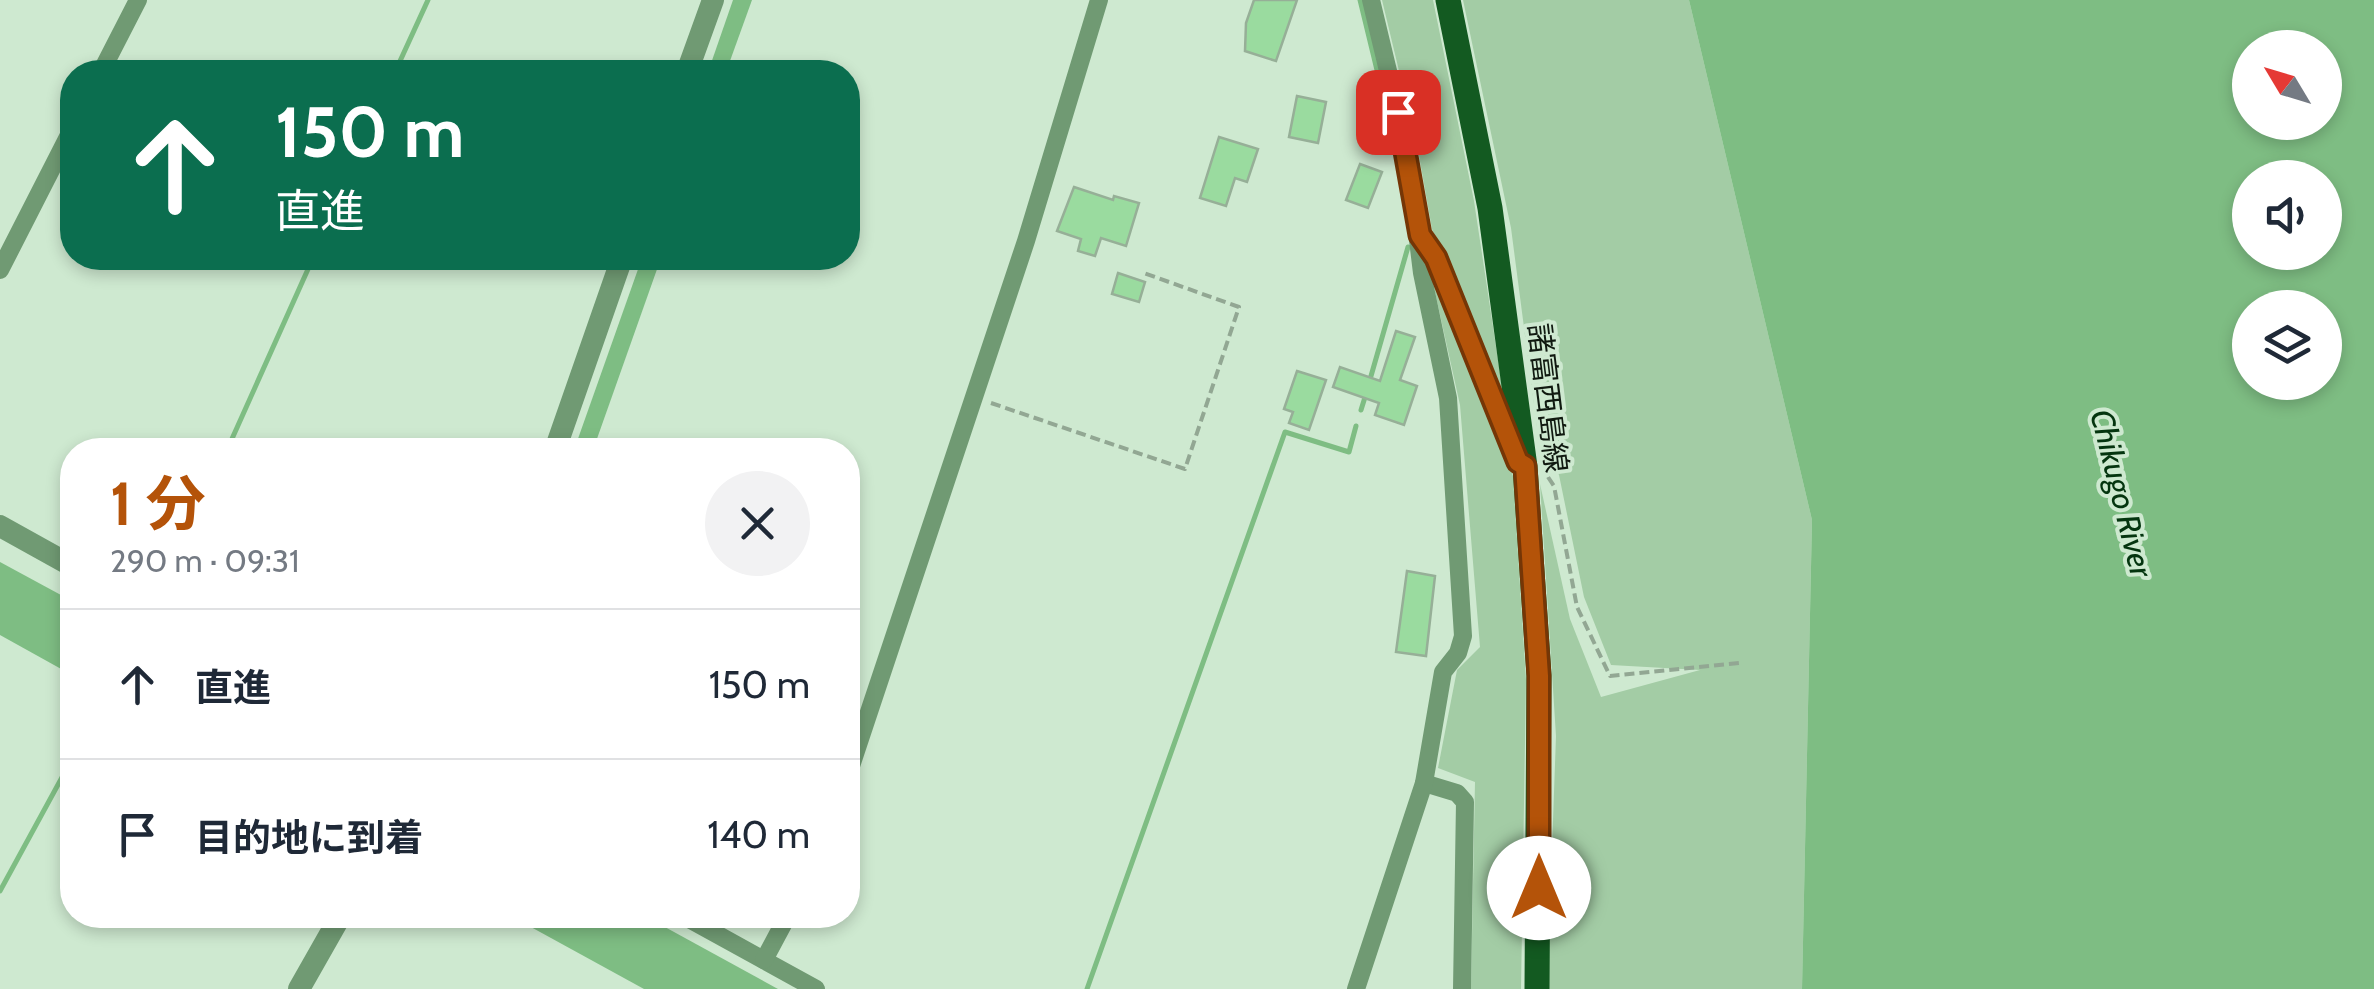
<!DOCTYPE html>
<html lang="ja">
<head>
<meta charset="utf-8">
<style>
  body { margin:0; font-family:Cabin,"Noto Sans JP",sans-serif; background:#f2f2f3; color:#1f2937; height:100vh; display:flex; flex-direction:column; font-size:38px; white-space:nowrap }
  * { box-sizing:border-box; margin:0 }
  p { font-size:32px; color:#747a83 }
  .icon { flex:none; width:55px; height:55px; fill:none; stroke:currentColor; stroke-width:2; stroke-linecap:round; stroke-linejoin:round }
  .map { position:relative; flex:1; overflow:hidden }
  .panel { position:absolute; left:60px; top:438px; width:800px; height:490px; display:flex; flex-direction:column; background:#fff; border-radius:40px; box-shadow:0 5px 15px #0003 }
  .panel>* { flex:none }
  .guide { position:absolute; left:60px; top:60px; width:800px; height:210px; border-radius:40px; box-shadow:0 5px 15px #0003; background:#0b6e4f; color:#fff; overflow:hidden }
  .needle { width:65px; rotate:308deg }
  .fabs { position:absolute; left:2232px; top:30px; display:grid; gap:20px }
  .fabs a { display:grid; place-items:center; width:110px; height:110px; border-radius:50%; background:#fff; box-shadow:0 5px 15px #0003; font-size:50px }
  .pin { position:absolute; display:grid; place-items:center; width:85px; height:85px; color:#fff; margin:-42px; border-radius:20px; box-shadow:0 5px 15px #0006 }
  .me { position:absolute; width:110px; margin:-55px; rotate:0deg; stroke-linejoin:round; filter:drop-shadow(0 0 8px #0008) }
  .turn { display:flex; align-items:center; gap:35px; height:210px; padding:0 50px; font-size:45px }
  .turn .icon { width:130px; height:130px; stroke-width:2.5 }
  .turn b { display:block; font-size:70px; line-height:85px }
  .round { display:grid; place-items:center; flex:none; width:105px; height:105px; border-radius:52px; background:#f2f2f3 }
  .overview { display:flex; align-items:center; justify-content:space-between; height:170px; padding:0 50px }
  h1 { font-size:60px; font-weight:700; line-height:75px; color:#b45309 }
  ul { padding:0; list-style:none }
  li { display:flex; align-items:center; gap:30px; height:150px; padding:0 50px; border-top:2px solid #e0e1e3 }
  li div { flex:1 }
  li b { display:block; font-size:38px }
  li em { font-style:normal }
  .map>svg:first-child { display:block }
  .green { fill:#a3cca5 }
  .water { fill:#7ebd83; fill-rule:evenodd }
  .lines { fill:none; stroke-linecap:round; stroke-linejoin:round }
  .stream { stroke:#7ebd83; stroke-width:5 }
  .building { fill:#9adb9f; stroke:#96af97; stroke-width:2.5 }
  .path { stroke:#92a793; stroke-width:4; stroke-dasharray:10 5; stroke-linecap:butt }
  .minor { stroke:#709a73; stroke-width:18 }
  .tertiary { stroke:#709a73; stroke-width:22 }
  .primary { stroke:#135a21; stroke-width:25 }
  .route-casing { stroke:#753606; stroke-width:25 }
  .route { stroke:#b45309; stroke-width:18 }
  .labels { text-anchor:middle; dominant-baseline:central; stroke-width:8; stroke-linejoin:round; paint-order:stroke }
  .street-label { font-size:30px; fill:#101910; stroke:#cee9d0 }
  .water-label { font-size:32px; font-style:italic; fill:#04350f; stroke:#cee9d0 }
</style>
</head>
<body>
<div class="map">
<svg width="2374" height="989" viewBox="0 0 2374 989">
  <rect width="100%" height="100%" fill="#cee9d0"/>
  <!-- green -->
  <g class="green">
    <polygon points="1382,0 1433,0 1474,201 1507,419 1432,229 1418,150"/>
    <polygon points="1463,0 1689,0 1812,520 1802,989 1547,989 1556,736 1540,484 1570,619 1601,697 1700,670 1611,665 1584,597 1559,475 1537,427 1511,228"/>
    <polygon points="1429,265 1513,476 1526,680 1521,989 1471,989 1475,782 1438,768 1457,670 1480,647 1460,405"/>
  </g>
  <!-- water -->
  <g class="water">
    <polygon points="733,0 752,0 726,72 708,72"/>
    <path d="M1689,0H2374V989H1802L1812,520ZM2250,48H2325V122H2250ZM2250,178H2325V252H2250ZM2250,308H2325V382H2250Z"/>
    <polygon points="642,258 661,258 593,450 574,450"/>
    <polygon points="0,562 72,601 72,675 0,635"/>
    <polygon points="509,915 643,915 778,989 644,989"/>
  </g>
  <g class="lines">
    <!-- stream -->
    <g class="stream">
      <polyline points="1360,0 1384,99"/>
      <polyline points="395,72 428,0"/>
      <polyline points="1390,125 1402,175"/>
      <polyline points="1369,383 1408,247"/>
      <polyline points="1361,410 1366,394"/>
      <polyline points="227,450 313,258"/>
      <polyline points="0,891 72,759"/>
      <polyline points="1087,989 1285,432 1349,452 1356,426"/>
    </g>
  </g>
  <!-- building -->
  <g class="building">
    <polygon points="1254,0 1297,0 1276,61 1245,51 1246,23"/>
    <polygon points="1297,96 1326,102 1318,143 1289,137"/>
    <polygon points="1219,137 1258,149 1247,182 1235,178 1226,206 1200,198"/>
    <polygon points="1360,164 1382,172 1368,208 1346,200"/>
    <polygon points="1074,187 1113,200 1114,196 1139,203 1126,246 1101,238 1095,256 1078,251 1081,239 1057,231"/>
    <polygon points="1118,273 1145,282 1139,302 1112,294"/>
    <polygon points="1396,331 1415,337 1400,380 1417,386 1404,425 1375,415 1379,403 1333,387 1340,367 1380,381"/>
    <polygon points="1297,371 1326,380 1309,430 1289,423 1293,412 1284,409"/>
    <polygon points="1407,571 1435,576 1426,656 1396,652"/>
  </g>
  <g class="lines">
    <!-- path -->
    <g class="path">
      <polyline points="991,403 1185,469 1239,307 1141,272"/>
      <polyline points="1548,477 1554,486 1577,607 1610,676 1739,663"/>
    </g>
    <!-- minor -->
    <g class="minor">
      <polyline points="101,72 138,0"/>
      <polyline points="1420,235 1436,259 1516,459"/>
      <polyline points="0,270 72,129"/>
      <polyline points="848,775 1026,241 1099,0"/>
      <polyline points="1424,783 1457,793 1465,802 1462,989"/>
      <polyline points="682,915 816,989"/>
      <polyline points="764,960 788,915"/>
      <polyline points="1356,989 1424,783 1443,672 1458,653 1463,636 1448,398 1422,273 1407,150 1371,0"/>
    </g>
    <!-- tertiary -->
    <g class="tertiary">
      <polyline points="687,72 713,0"/>
      <polyline points="555,450 622,258"/>
      <polyline points="0,526 72,566"/>
      <polyline points="299,989 341,915"/>
    </g>
    <!-- primary -->
    <polyline class="primary" points="1448,0 1490,208 1525,467 1539,675 1537,989"/>
  </g>
  <g class="lines">
    <defs>
      <polyline id="route" points="1398,112 1420,235 1436,258 1518,462 1525,466 1539,676 1539,888"/>
    </defs>
    <!-- route casing -->
    <use href="#route" class="route-casing"/>
    <!-- route -->
    <use href="#route" class="route"/>
  </g>
  <g class="labels">
    <!-- street labels -->
    <g class="street-label">
      <text transform="translate(1548 398) rotate(83)">諸富西島線</text>
    </g>
    <!-- water labels -->
    <g class="water-label">
      <text transform="translate(2122 493) rotate(76)">Chikugo River</text>
    </g>
  </g>
</svg>
<div class="fabs">
<a><svg class="needle" viewBox="-14 -14 28 28"><path d="M0-13l5 13h-10z" fill="#e53935"/><path d="M0 13l5-13h-10z" fill="#747a83"/></svg></a>
<a><svg class="icon" aria-label="sound" viewBox="0 0 24 24"><path d="M4 9h4l5-4v14l-5-4H4zM17 9q2 3 0 6"/></svg></a>
<a><svg class="icon" aria-label="layers" viewBox="0 0 24 24"><path d="M12 4l9 5-9 5-9-5zM3 14l9 5 9-5"/></svg></a>
</div>
<div class="pin" style="left:1398px;top:112px;background:#d93025"><svg class="icon" aria-label="arrive" viewBox="0 0 24 24"><path d="M6 21V4h12l-3 4 3 4H6"/></svg></div>
<svg class="me" style="left:1539px;top:888px" viewBox="-20 -20 40 40"><circle r="19" fill="#fff"/><path d="M0-13L10 11 0 6-10 11z" fill="#b45309"/></svg>
<div class="guide">
<div class="turn"><svg class="icon" aria-label="ahead" viewBox="0 0 24 24"><path d="M12 20V5M6 11l6-6 6 6"/></svg><div><b>150 m</b>直進</div></div>
</div>
<section class="panel">
<div class="overview"><div><h1>1 分</h1><p>290 m · 09:31</p></div><a class="round"><svg class="icon" aria-label="close" viewBox="0 0 24 24"><path d="M6 6l12 12M18 6L6 18"/></svg></a></div>
<ul>
<li><svg class="icon" aria-label="ahead" viewBox="0 0 24 24"><path d="M12 20V5M6 11l6-6 6 6"/></svg><div><b>直進</b></div><em>150 m</em></li>
<li><svg class="icon" aria-label="arrive" viewBox="0 0 24 24"><path d="M6 21V4h12l-3 4 3 4H6"/></svg><div><b>目的地に到着</b></div><em>140 m</em></li>
</ul>
</section>
</div>
</body>
</html>
